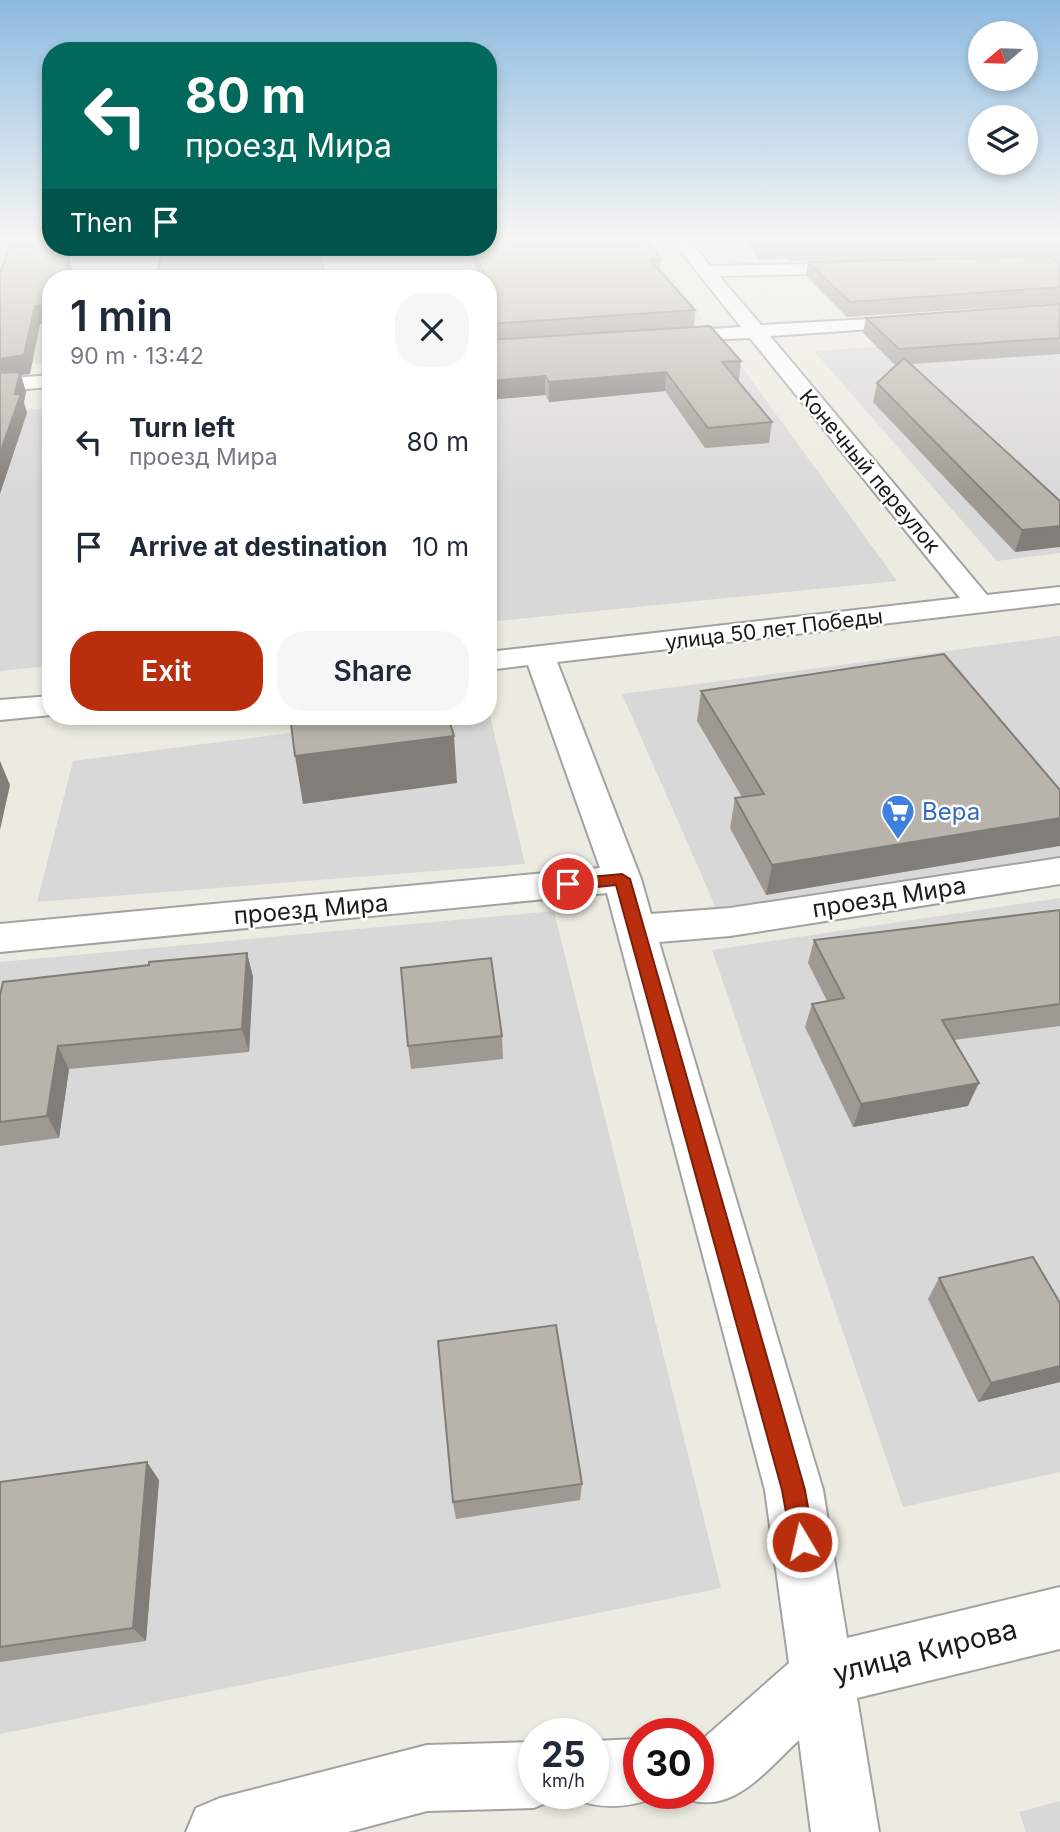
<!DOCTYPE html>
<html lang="en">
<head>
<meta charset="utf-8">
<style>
  body { margin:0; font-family:Inter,sans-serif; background:#f6f6f7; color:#1f2937; height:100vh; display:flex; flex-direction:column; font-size:26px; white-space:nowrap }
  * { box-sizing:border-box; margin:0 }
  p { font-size:23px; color:#747a83 }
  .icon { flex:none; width:38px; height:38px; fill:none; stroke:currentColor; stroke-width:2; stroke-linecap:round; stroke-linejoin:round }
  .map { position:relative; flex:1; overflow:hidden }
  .side { position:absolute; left:42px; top:270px; width:455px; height:455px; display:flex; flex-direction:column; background:#fff; border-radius:28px; box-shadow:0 4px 10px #0003 }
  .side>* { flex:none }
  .top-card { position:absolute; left:42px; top:42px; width:455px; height:214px; border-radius:28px; box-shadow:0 4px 10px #0003; background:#00695c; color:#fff; overflow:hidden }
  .needle { width:46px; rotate:251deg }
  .controls { position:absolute; left:968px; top:21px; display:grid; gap:14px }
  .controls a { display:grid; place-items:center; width:70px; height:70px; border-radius:50%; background:#fff; box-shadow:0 4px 10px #0003; font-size:35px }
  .speed { position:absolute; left:518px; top:1718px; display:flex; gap:14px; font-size:35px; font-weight:700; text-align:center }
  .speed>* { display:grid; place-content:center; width:91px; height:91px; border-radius:50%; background:#fff; box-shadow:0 4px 10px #0003; line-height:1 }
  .speed small { font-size:18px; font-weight:400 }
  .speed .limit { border:10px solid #d22; background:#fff; color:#111 }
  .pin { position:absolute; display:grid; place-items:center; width:60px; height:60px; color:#fff; margin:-30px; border:4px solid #fff; border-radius:50%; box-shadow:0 2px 7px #0007 }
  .me { position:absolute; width:77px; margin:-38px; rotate:351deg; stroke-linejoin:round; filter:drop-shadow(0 0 5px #0008) }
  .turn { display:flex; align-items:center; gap:24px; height:147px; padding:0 28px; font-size:32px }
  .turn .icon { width:91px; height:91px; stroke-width:2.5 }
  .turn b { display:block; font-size:49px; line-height:60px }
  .then { display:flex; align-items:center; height:66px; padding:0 28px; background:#0003; gap:14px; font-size:26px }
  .round { display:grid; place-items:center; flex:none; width:74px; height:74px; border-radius:28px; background:#f6f6f7 }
  .overview { display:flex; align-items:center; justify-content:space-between; height:119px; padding:0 28px }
  h1 { font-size:42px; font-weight:600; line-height:52px }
  .cta { display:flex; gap:14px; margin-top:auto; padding:14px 28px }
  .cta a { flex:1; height:80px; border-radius:28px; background:#b92f0e; color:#fff; font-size:28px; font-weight:600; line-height:80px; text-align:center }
  .cta a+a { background:#f6f6f7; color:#1f2937 }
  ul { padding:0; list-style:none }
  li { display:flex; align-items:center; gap:21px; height:105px; padding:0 28px }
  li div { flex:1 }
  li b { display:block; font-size:26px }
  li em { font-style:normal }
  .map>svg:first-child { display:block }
  .residential { fill:#d9d8d8 }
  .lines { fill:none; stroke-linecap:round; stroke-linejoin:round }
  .minor-casing { stroke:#a2a2a2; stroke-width:4 }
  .minor { fill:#fff; fill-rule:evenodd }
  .wall { fill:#9e9a93 }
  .shaded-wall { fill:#817d78 }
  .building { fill:#b8b3ab; stroke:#817d78; stroke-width:2 }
  .route { fill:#b92f0e; stroke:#781f09; stroke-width:2 }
  .labels { text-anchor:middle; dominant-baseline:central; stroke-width:5; stroke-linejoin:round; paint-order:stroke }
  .far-street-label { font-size:21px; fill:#1b1b1b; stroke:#fff }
  .shop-label { font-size:24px; fill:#366cbe; stroke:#fff; text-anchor:start }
  .street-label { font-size:24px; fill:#1b1b1b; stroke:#fff }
  .near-street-label { font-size:28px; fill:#1b1b1b; stroke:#fff }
</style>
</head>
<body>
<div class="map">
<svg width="1060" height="1832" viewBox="0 0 1060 1832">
  <rect width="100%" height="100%" fill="#ecebe1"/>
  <!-- residential -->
  <g class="residential">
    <polygon points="30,240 51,247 488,247 488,240 646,240 703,320 488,334 488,278 51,278 51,363 0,366 0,277"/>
    <polygon points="1060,334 1060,553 997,561 814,351"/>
    <polygon points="732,353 897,581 488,622 488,373"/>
    <polygon points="51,408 51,666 0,671 0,412"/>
    <polygon points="1060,636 1060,858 716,908 622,694"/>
    <polygon points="488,707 525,864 37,902 73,761 420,716 488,716"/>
    <polygon points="1060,898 1060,1472 903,1507 712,950"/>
    <polygon points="554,911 721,1588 0,1734 0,962"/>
    <polygon points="1060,1801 1060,1832 1026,1832 1019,1812"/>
  </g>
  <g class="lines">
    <defs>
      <g id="minor">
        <path d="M672,240H689L710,266L858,263L867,268L858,273L719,276L761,325L923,316L926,320L916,326L770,336L987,595L1060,587V603L557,662L641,879L651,914L730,908L1060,858V884L730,936L659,942L823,1490L847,1638L1060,1587V1649L857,1698L879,1832H811L799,1740C762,1774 729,1822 674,1794H698V1738H704L789,1663L765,1490L607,893L0,952V924L600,868L528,665L488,670V652L960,598L750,338L658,342L655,338L658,334L665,332L741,327Z"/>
        <polygon points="51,375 51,387 0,391 0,379"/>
        <polygon points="51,696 51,715 0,720 0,700"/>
        <path d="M639,1739V1794L662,1795C631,1808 601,1811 570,1797L568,1794H593V1741Z"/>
        <polygon points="534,1742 534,1794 559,1794 557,1798 534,1808 427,1811 348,1832 186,1832 196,1808 220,1798 427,1745"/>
      </g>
    </defs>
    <!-- minor casing -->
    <use href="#minor" class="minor-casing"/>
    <!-- minor -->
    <use href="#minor" class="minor"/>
  </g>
  <!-- wall -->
  <g class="wall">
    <polygon points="743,240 1060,240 1060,263 1047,255 791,261 788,258 759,260"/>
    <polygon points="467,247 488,247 661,259 660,271 695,310 694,327 741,361 739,380 737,380 772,422 769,443 705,448 665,391 549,402 545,395 488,400 488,278 480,278"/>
    <polygon points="808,262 1060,263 1060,303 847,317 806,276"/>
    <polygon points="1060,304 1060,354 911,364 1060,501 1015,552 873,402 877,383 895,365 863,333 866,318"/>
    <polygon points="701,691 1060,790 766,895 730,828 735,798 742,797 697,721"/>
    <polygon points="1060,910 1060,1026 954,1040 968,1106 853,1127 805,1027 812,1004 827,1001 808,963 814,940"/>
    <polygon points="247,953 253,977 249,1052 69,1069 59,1138 0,1146 0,995"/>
    <polygon points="502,1036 503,1059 411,1069 408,1046"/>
    <polygon points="939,1278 1060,1303 1060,1382 978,1402 928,1299"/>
    <polygon points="159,1480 146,1641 0,1662 0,1482"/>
    <polygon points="582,1484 580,1500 456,1519 453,1502"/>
  </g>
  <!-- shaded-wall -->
  <g class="shaded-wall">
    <polygon points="63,247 72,247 69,256 73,273 72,278 63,278 60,256"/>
    <polygon points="51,305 51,324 40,324 30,374 21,375 26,392 24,402 27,413 0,494 0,359 35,306"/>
    <polygon points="666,372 665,391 549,402 549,382"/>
    <polygon points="545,376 545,395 488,400 488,381"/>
    <polygon points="1060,526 1060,547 1015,552 1022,530"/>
    <polygon points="454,736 457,783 303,804 295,756"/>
    <polygon points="0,761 10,785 0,830"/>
    <polygon points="1060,818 1060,846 766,895 772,865"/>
    <polygon points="247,953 253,977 249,1052 242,1029"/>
    <polygon points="58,1046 69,1069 59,1138 47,1116"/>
    <polygon points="979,1083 968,1106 853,1127 861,1104"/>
    <polygon points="1060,1366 1060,1382 978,1402 991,1383"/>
    <polygon points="147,1462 159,1480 146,1641 133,1628"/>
  </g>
  <!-- building -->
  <g class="building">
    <polygon points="12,240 51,240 51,247 63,247 60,256 69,256 63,278 51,278 51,305 35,306 24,355 0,359 0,273"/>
    <polygon points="488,240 647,240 661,259 650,260 695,310 488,324 488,299 495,298 488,283 488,278 486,278 473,247 488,247"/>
    <polygon points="757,240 1060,240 1060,246 1051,241 793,247 790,244 761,245"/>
    <polygon points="163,247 319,247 325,278 156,278"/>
    <polygon points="1047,256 1060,263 1060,287 850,302 808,262"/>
    <polygon points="1060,304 1060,338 899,349 866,318"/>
    <polygon points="710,326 741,361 722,362 772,422 708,428 666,372 549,382 545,376 488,381 488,340"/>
    <polygon points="904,358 1060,501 1060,526 1022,530 877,383"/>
    <polygon points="20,372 15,394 21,394 0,453 0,373"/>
    <polygon points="944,654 1060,790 1060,818 772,865 735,798 764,794 701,691"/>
    <polygon points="290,716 448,716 454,736 295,756"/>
    <polygon points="1060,910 1060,1004 942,1020 979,1083 861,1104 812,1004 844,998 814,940"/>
    <polygon points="247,953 242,1029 58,1046 47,1116 0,1122 0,995 3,982 149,965 149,962"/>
    <polygon points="491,958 502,1036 408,1046 401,968"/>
    <polygon points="1033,1257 1060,1303 1060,1366 991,1383 939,1278"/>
    <polygon points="556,1325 582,1484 453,1502 438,1341"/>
    <polygon points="147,1462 133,1628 0,1647 0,1482"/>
  </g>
  <!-- sky -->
  <linearGradient id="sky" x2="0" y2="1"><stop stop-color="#8dbae1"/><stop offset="0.48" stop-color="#f6f6f2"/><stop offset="1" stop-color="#f6f6f2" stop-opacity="0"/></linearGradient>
  <rect width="1060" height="496" fill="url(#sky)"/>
  <!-- route -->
  <polygon class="route" points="622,874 630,879 805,1490 814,1542 811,1551 802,1555 793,1551 782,1490 616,885 568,890 561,884 568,879"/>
  <!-- icons -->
  <defs>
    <symbol id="supermarket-pin" viewBox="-11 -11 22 30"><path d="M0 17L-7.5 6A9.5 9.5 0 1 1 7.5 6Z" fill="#3f7fe0" stroke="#fff"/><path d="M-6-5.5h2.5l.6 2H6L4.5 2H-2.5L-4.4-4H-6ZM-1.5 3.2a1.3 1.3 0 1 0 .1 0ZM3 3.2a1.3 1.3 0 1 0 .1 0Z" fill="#fff"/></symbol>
  </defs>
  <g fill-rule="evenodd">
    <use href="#supermarket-pin" x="879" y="792" width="38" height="52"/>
  </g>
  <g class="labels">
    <!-- far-street labels -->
    <g class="far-street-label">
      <text transform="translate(870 471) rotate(50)">Конечный переулок</text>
      <text transform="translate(774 629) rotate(-7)">улица 50 лет Победы</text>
    </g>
    <!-- shop labels -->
    <g class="shop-label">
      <text x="922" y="811">Вера</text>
    </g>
    <!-- street labels -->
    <g class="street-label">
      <text transform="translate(889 897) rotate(-9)">проезд Мира</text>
      <text transform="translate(311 909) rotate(-5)">проезд Мира</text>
    </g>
    <!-- near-street labels -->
    <g class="near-street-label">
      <text transform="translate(925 1651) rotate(-14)">улица Кирова</text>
    </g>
  </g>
</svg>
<div class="controls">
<a><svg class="needle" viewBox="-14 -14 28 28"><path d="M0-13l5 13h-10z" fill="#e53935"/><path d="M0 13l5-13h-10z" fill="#747a83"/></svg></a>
<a><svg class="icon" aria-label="layers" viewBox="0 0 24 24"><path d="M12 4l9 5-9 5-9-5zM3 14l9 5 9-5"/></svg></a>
</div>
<div class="speed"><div>25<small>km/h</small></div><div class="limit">30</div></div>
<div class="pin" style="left:568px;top:884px;background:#d93025"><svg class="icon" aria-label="arrive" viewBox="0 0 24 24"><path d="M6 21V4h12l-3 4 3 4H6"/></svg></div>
<svg class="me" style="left:802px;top:1542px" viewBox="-20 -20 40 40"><circle r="17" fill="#b92f0e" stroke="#fff" stroke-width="3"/><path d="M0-11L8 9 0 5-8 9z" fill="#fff"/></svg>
<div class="top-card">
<div class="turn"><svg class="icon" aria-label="left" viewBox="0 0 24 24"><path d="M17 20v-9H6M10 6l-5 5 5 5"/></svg><div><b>80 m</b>проезд Мира</div></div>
<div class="then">Then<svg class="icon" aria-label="arrive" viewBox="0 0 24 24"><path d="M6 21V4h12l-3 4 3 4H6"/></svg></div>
</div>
<section class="side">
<div class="overview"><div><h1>1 min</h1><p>90 m · 13:42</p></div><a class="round"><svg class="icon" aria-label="close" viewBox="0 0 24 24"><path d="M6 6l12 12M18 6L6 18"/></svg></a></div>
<ul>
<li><svg class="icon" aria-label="left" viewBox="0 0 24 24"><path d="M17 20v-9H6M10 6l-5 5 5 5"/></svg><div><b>Turn left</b><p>проезд Мира</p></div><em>80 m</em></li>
<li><svg class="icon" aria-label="arrive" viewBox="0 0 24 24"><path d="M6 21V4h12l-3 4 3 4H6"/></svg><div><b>Arrive at destination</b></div><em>10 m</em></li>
</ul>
<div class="cta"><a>Exit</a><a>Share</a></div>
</section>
</div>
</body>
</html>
